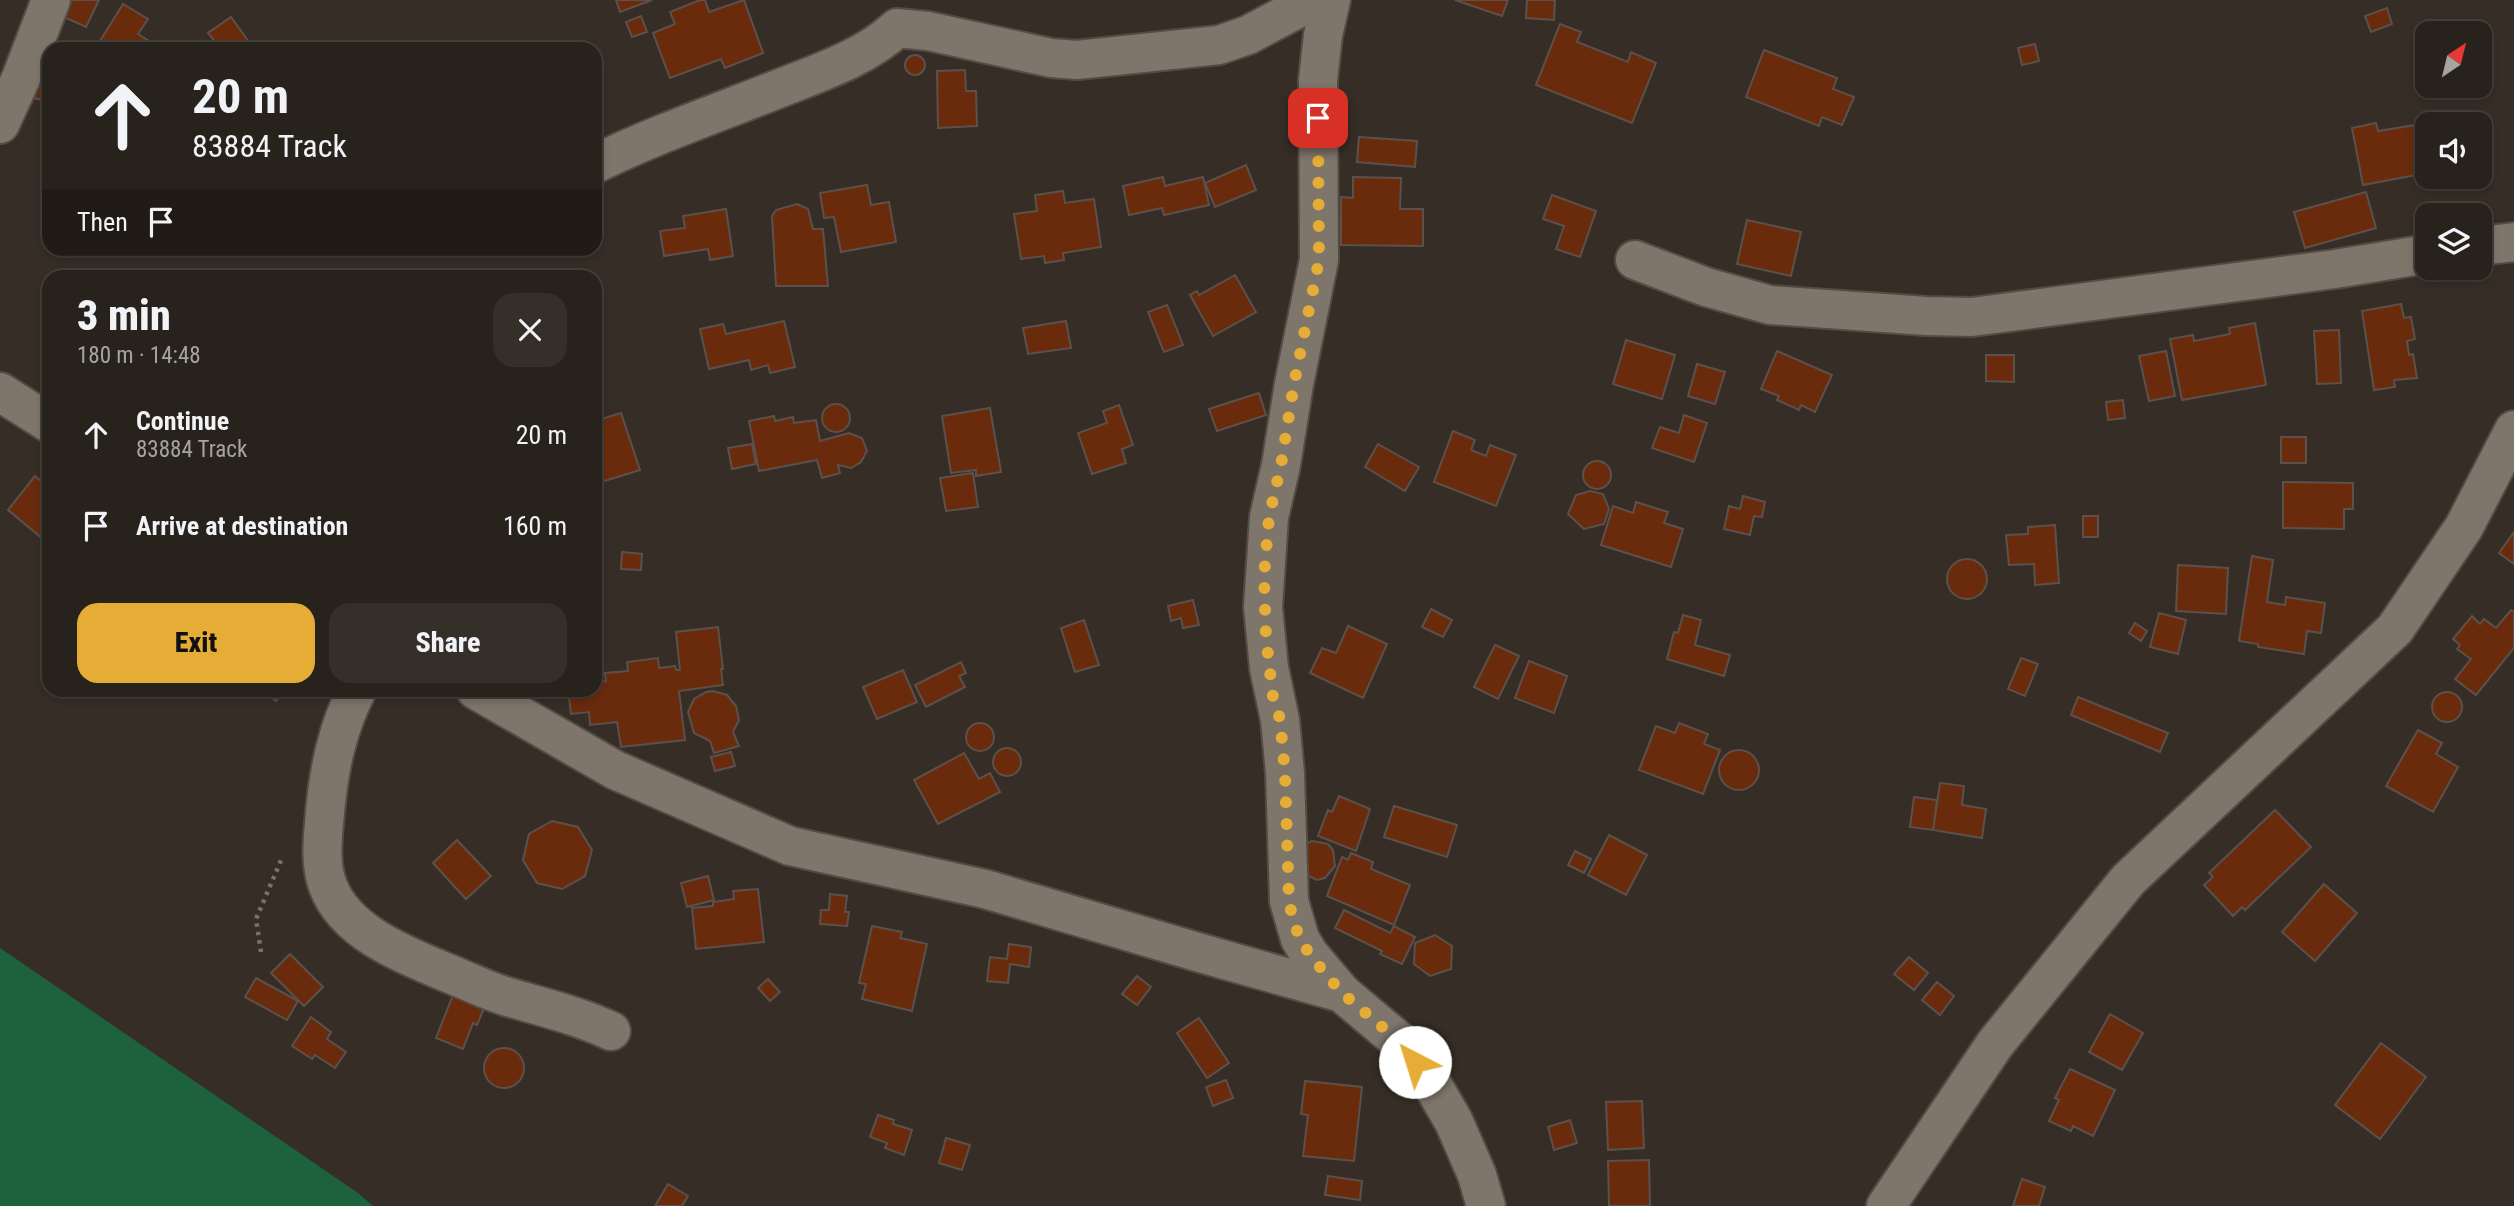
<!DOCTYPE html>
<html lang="en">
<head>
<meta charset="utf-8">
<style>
  body { margin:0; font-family:"Roboto Condensed",sans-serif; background:#342f29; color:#f1f3f6; height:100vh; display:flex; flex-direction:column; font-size:26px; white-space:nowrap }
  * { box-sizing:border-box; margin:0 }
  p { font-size:23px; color:#a5a4a3 }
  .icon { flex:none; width:38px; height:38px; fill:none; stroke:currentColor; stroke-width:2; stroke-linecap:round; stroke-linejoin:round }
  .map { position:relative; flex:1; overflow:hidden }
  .panel { position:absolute; left:42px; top:270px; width:560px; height:427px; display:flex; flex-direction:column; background:#28221c; border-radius:21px; box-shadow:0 4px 10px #0003,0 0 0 2px #443f3b }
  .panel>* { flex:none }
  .top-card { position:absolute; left:42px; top:42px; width:560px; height:214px; border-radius:21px; box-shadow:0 4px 10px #0003,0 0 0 2px #443f3b; background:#28221c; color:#f1f3f6; overflow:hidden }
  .needle { width:46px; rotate:35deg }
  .buttons { position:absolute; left:2415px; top:21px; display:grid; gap:14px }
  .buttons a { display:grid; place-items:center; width:77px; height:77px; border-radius:14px; background:#28221c; box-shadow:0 4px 10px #0003,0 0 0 2px #443f3b; font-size:35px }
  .pin { position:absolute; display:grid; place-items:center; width:60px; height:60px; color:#fff; margin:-30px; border-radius:14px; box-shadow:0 4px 10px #0006 }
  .me { position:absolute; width:77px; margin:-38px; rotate:320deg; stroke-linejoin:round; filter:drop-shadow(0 0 5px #0008) }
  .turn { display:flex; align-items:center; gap:24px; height:147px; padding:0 35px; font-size:32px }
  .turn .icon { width:91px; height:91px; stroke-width:2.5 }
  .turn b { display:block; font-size:49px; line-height:60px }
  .then { display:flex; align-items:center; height:66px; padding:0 35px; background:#0003; gap:14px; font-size:26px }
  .round { display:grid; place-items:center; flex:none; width:74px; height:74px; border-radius:21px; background:#342f29 }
  .summary { display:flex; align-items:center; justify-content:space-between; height:119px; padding:0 35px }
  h1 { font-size:42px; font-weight:800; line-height:52px }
  .button { display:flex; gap:14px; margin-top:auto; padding:14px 35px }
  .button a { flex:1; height:80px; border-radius:21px; background:#e5ad36; color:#111; font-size:28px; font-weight:800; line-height:80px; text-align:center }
  .button a+a { background:#342f29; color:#f1f3f6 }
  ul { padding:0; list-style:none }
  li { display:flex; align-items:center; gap:21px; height:91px; padding:0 35px }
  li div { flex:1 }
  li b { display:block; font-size:26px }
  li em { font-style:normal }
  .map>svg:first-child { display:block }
  .green { fill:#1d623c }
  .building { fill:#692b0c; stroke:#5c504b; stroke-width:2 }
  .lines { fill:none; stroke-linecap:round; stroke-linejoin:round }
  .minor-casing { stroke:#524c45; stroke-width:42 }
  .path { stroke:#79726b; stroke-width:4.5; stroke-dasharray:3.5 5; stroke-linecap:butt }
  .minor { stroke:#7e756b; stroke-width:38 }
  .route { stroke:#e5ad36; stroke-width:12; stroke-dasharray:0 21.6 }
</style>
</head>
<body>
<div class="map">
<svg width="2514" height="1206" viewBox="0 0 2514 1206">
  <rect width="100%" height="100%" fill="#362e26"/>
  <!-- green -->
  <polygon class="green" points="0,948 358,1193 373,1206 0,1206"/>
  <!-- building -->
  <g class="building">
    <polygon points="72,0 99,0 86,27 64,17"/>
    <polygon points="616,0 652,0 620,12"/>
    <polygon points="700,0 705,0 709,12 744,0 763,53 725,68 721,59 670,78 653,33 675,24 670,12"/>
    <polygon points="1455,0 1508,0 1502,16"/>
    <polygon points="1527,0 1555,0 1554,20 1526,18"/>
    <polygon points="123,4 148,19 138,34 162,49 95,49"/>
    <polygon points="2387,8 2392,24 2371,32 2365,16"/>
    <polygon points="641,16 647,32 632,37 626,22"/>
    <polygon points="231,17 254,49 221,49 208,33"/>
    <polygon points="1560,24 1581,32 1577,42 1628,62 1631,52 1656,63 1632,123 1536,85"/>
    <polygon points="2035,44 2039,61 2022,65 2018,48"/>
    <polygon points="1764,50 1837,78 1833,89 1854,97 1842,125 1822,117 1819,126 1746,97"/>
    <circle cx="915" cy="65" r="10"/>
    <polygon points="44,67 49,68 49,102 34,98"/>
    <polygon points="965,70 966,91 976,91 977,126 938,128 937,71"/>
    <polygon points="2376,123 2378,131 2428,123 2427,173 2363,185 2352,128"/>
    <polygon points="1359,137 1417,141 1415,167 1357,162"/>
    <polygon points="1246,165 1256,190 1215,207 1205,183"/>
    <polygon points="1163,177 1165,186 1203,177 1209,205 1164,215 1162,208 1129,215 1123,186"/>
    <polygon points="1353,177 1401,178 1400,209 1423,209 1423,246 1341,245 1341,197 1353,198"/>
    <polygon points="867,185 871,205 889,202 896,242 841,252 834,217 824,218 820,193"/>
    <polygon points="1063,191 1065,203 1094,199 1101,247 1063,253 1064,260 1045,263 1044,256 1021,259 1014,214 1037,211 1035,195"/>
    <polygon points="2366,192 2376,228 2305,248 2294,212"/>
    <polygon points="1552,195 1596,211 1580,257 1556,249 1564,226 1543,219"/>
    <polygon points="797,204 808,209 813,229 823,229 828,286 776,286 772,216 776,210"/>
    <polygon points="726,209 733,256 710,260 708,249 664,256 660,231 685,228 683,216"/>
    <polygon points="1747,220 1801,232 1791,276 1737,264"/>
    <polygon points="1235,275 1256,312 1213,336 1190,295 1197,291 1199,295"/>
    <polygon points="2401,304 2404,318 2411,317 2415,339 2407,341 2409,355 2413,354 2417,378 2394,380 2395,387 2374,390 2362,311"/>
    <polygon points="1167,305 1183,345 1164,352 1148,312"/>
    <polygon points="784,321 795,367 770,373 768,365 751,370 749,360 709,369 700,329 723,324 726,334"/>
    <polygon points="1066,321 1071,348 1028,354 1023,328"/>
    <polygon points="2255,323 2266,385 2182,400 2170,339 2193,335 2194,341 2230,334 2229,328"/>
    <polygon points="2339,330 2341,383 2317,384 2314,331"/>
    <polygon points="1626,340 1675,355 1662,399 1613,384"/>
    <polygon points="1777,351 1832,375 1815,412 1801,405 1799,410 1777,400 1779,396 1761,389"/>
    <polygon points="2166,351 2175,396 2149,401 2139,356"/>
    <polygon points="1986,355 2014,355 2014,382 1986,381"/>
    <polygon points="1697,364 1725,372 1715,404 1688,396"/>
    <polygon points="1259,393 1266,415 1217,431 1209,409"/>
    <polygon points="2123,400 2125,418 2108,420 2106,402"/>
    <circle cx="836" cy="418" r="14"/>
    <polygon points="1119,405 1133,445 1122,449 1126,463 1092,474 1078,433 1107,423 1103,411"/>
    <polygon points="990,408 1001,472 976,476 976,470 951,473 942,416"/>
    <polygon points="621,413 640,470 595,484 595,421"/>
    <polygon points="1684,415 1707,423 1694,462 1652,448 1660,427 1679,433"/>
    <polygon points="774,416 775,421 793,417 794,423 816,420 820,441 849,433 862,438 867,451 861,462 851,468 838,465 840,473 822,478 817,460 759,471 749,421"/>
    <polygon points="1453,431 1475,440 1471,450 1486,456 1490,445 1516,455 1496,506 1434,482"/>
    <rect x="2281" y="437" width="25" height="26"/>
    <polygon points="752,444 756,464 732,469 728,448"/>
    <polygon points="1378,444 1419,467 1405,491 1365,467"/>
    <circle cx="1597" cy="475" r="14"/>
    <polygon points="973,473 978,507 946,511 940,478"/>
    <polygon points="35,476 49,488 49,544 8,510"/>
    <polygon points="2283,482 2353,483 2353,509 2344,509 2344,529 2283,528"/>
    <polygon points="1590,491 1603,494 1609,509 1604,524 1584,529 1568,514 1576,495"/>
    <polygon points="1743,496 1765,502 1762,517 1754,516 1750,535 1724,529 1729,506 1740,509"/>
    <polygon points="1636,502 1668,512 1664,523 1683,529 1671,567 1601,545 1613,506 1633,513"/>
    <rect x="2083" y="516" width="15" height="21"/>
    <polygon points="2055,525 2059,583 2035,585 2034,564 2009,565 2006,535 2028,534 2028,527"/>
    <polygon points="2514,532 2514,564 2499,553"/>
    <polygon points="622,552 642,554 641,570 621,569"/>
    <polygon points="2252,556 2273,560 2267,602 2285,605 2286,597 2325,603 2321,633 2307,631 2304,654 2258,647 2258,644 2239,641"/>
    <circle cx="1967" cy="579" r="20"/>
    <polygon points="2178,565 2228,568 2226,614 2176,611"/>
    <polygon points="1193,600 1199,625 1183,628 1181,618 1171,621 1168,606"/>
    <polygon points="1431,609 1452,620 1443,637 1422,627"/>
    <polygon points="2511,610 2514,612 2514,648 2476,695 2455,679 2471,659 2457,649 2460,645 2453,639 2472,616 2480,624 2484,619 2496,628"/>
    <polygon points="2159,613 2186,620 2178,654 2150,647"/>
    <polygon points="1683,615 1701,620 1695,645 1730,655 1724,676 1667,659 1674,632 1678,633"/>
    <polygon points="1084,620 1099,665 1075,672 1061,628"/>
    <polygon points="2135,623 2147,631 2141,641 2129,633"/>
    <polygon points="1348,626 1387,644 1363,698 1310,673 1322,648 1336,653"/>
    <polygon points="718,627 723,669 721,669 723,685 679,691 685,740 621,747 617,722 590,725 589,712 571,714 568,690 595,690 595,683 606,681 605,673 628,671 627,662 658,658 659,668 675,666 676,670 680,670 676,632"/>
    <polygon points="1495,645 1519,656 1498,699 1474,687"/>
    <polygon points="2021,658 2038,664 2025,696 2008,689"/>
    <polygon points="1529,661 1567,676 1554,713 1515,698"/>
    <polygon points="961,662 966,673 959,676 965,687 926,707 915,685"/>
    <polygon points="903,670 917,702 877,719 863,687"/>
    <polygon points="263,690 286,690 276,701"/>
    <polygon points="713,691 727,695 736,706 739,720 733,732 739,746 714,753 710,741 694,733 688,712 694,699 706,692"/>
    <circle cx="2447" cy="707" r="15"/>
    <polygon points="2078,697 2168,733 2160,752 2071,715"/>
    <polygon points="1679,723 1708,734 1704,744 1720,750 1703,794 1639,770 1656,726 1675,733"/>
    <circle cx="980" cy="737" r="14"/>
    <polygon points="2418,730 2442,743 2436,754 2458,767 2433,812 2386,786"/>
    <circle cx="1007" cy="762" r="14"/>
    <circle cx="1739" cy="770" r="20"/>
    <polygon points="731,752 735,766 715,771 711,757"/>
    <polygon points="964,753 979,779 990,773 1000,792 938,824 914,780"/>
    <polygon points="1940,783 1964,786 1962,805 1986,809 1982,838 1933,830"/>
    <polygon points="1339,796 1370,809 1356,851 1318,836 1328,810 1332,812"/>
    <polygon points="1914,797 1937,800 1933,830 1910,827"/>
    <polygon points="1394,806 1457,825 1447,857 1384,837"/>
    <polygon points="2275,810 2311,847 2245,910 2242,907 2233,916 2204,885 2213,877 2209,873"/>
    <polygon points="552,821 578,827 592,850 585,876 562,889 537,883 523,860 529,834"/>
    <polygon points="1609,835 1647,855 1626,895 1588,875"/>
    <polygon points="457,840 491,876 466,899 433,863"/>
    <polygon points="1312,841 1328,844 1333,850 1335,866 1325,878 1317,880 1302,873 1305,844"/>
    <polygon points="1575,851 1591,859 1584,873 1568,865"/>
    <polygon points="1351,853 1373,862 1371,869 1410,885 1394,925 1327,896 1342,857 1348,860"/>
    <polygon points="708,876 714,900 687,907 681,883"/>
    <polygon points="2324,884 2357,913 2315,961 2282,932"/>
    <polygon points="758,889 764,942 696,949 692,908 713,906 713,902 734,899 733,891"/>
    <polygon points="830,894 847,896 845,912 849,912 847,926 820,924 821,910 829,910"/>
    <polygon points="1344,910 1390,933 1394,926 1415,937 1402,964 1380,954 1382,951 1335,928"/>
    <polygon points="872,926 902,932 900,938 927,944 912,1011 862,999 866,984 859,983"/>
    <polygon points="1435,935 1452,946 1451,969 1430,976 1414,964 1415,943"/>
    <polygon points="1009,944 1031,947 1029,967 1010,964 1008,983 987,981 990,957 1007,959"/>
    <polygon points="290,954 323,987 304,1006 271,973"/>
    <polygon points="1909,957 1928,973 1914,990 1894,974"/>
    <polygon points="1137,976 1151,987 1137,1005 1122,994"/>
    <polygon points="256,978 298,1001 287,1020 245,997"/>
    <polygon points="768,979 780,992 770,1001 758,988"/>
    <polygon points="1937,982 1954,996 1940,1015 1922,1000"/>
    <polygon points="453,995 484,1008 477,1025 473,1023 463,1049 436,1038"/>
    <polygon points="2110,1014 2143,1033 2122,1070 2089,1052"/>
    <polygon points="311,1017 331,1032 327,1039 346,1052 335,1068 315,1055 312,1059 292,1046"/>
    <polygon points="1199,1018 1229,1063 1207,1078 1177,1033"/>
    <polygon points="2381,1043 2426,1077 2380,1139 2335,1105"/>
    <circle cx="504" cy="1068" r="20"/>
    <polygon points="2070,1069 2115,1090 2093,1136 2073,1126 2071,1131 2049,1121 2059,1100 2055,1098"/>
    <polygon points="1226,1080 1233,1098 1213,1106 1206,1087"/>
    <polygon points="1305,1081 1362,1087 1354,1161 1303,1156 1308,1115 1301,1114"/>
    <polygon points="1642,1101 1644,1148 1608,1150 1606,1102"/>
    <polygon points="878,1115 894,1120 893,1124 912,1130 904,1155 885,1148 887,1143 870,1137"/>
    <polygon points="1570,1120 1577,1143 1554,1150 1548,1127"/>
    <polygon points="946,1138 970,1145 962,1170 939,1163"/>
    <polygon points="1649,1160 1650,1206 1609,1206 1608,1161"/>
    <polygon points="1328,1176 1362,1181 1360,1200 1325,1195"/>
    <polygon points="2022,1179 2045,1187 2039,1206 2013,1206"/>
    <polygon points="668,1184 688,1196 682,1206 655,1206"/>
  </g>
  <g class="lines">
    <defs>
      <g id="minor">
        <polyline points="1331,0 1323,35 1318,80 1319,260 1294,384 1281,465 1269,517 1263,607 1269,668 1280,720 1285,773 1289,901 1300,939 1309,954 1342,993"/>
        <polyline points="0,124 21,78 51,0"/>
        <path d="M595,164C654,135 717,113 778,89C818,73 865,58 897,28L928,31L1051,58L1077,60L1219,45L1248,35L1314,0"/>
        <polyline points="2480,246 2514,242"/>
        <polyline points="1635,260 1706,287 1770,305 1926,316 1972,317 2335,269 2427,254"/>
        <polyline points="0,392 49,423"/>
        <path d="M357,690C337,729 329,769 325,812C323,837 319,862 328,886C346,935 412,958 455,976C472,983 488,991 505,996C541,1007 577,1015 611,1031"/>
        <polyline points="476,690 615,770 790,846 985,889 1204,954 1342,993 1399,1041 1432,1084 1454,1122 1477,1175 1486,1206"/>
        <polyline points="1886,1206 1995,1044 2128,880 2395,629 2464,527 2514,430"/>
      </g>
    </defs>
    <!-- minor casing -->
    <use href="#minor" class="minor-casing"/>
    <!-- path -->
    <polyline class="path" points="261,952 256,919 282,858"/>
    <!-- minor -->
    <use href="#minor" class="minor"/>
  </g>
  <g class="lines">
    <!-- route -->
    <polyline class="route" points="1318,118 1319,260 1294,384 1281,465 1269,517 1264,576 1266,638 1273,697 1280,719 1285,773 1289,901 1294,925 1309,954 1342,993 1399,1041 1415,1062"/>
  </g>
</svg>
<div class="buttons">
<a><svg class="needle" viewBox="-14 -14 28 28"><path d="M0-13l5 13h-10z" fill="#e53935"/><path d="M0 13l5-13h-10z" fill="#a5a4a3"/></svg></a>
<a><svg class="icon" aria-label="sound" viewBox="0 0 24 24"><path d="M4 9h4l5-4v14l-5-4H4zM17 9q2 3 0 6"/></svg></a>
<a><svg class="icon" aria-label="layers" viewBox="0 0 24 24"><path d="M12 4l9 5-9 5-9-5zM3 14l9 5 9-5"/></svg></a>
</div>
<div class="pin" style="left:1318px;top:118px;background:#d93025"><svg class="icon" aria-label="arrive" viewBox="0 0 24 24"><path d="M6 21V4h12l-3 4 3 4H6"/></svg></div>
<svg class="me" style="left:1415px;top:1062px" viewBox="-20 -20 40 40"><circle r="19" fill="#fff"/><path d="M0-13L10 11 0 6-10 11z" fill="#e5ad36"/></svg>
<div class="top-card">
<div class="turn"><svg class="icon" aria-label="ahead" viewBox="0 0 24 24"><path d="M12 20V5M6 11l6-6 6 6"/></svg><div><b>20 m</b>83884 Track</div></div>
<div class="then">Then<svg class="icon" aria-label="arrive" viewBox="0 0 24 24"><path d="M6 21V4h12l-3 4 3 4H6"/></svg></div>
</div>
<section class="panel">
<div class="summary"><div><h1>3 min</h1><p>180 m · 14:48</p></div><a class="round"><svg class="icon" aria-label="close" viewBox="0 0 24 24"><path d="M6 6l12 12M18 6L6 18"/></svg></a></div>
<ul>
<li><svg class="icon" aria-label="ahead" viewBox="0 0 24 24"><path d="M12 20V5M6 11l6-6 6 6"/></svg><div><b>Continue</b><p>83884 Track</p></div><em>20 m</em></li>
<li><svg class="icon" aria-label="arrive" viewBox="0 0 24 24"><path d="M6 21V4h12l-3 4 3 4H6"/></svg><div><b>Arrive at destination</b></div><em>160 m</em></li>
</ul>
<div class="button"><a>Exit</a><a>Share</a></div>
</section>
</div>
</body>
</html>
